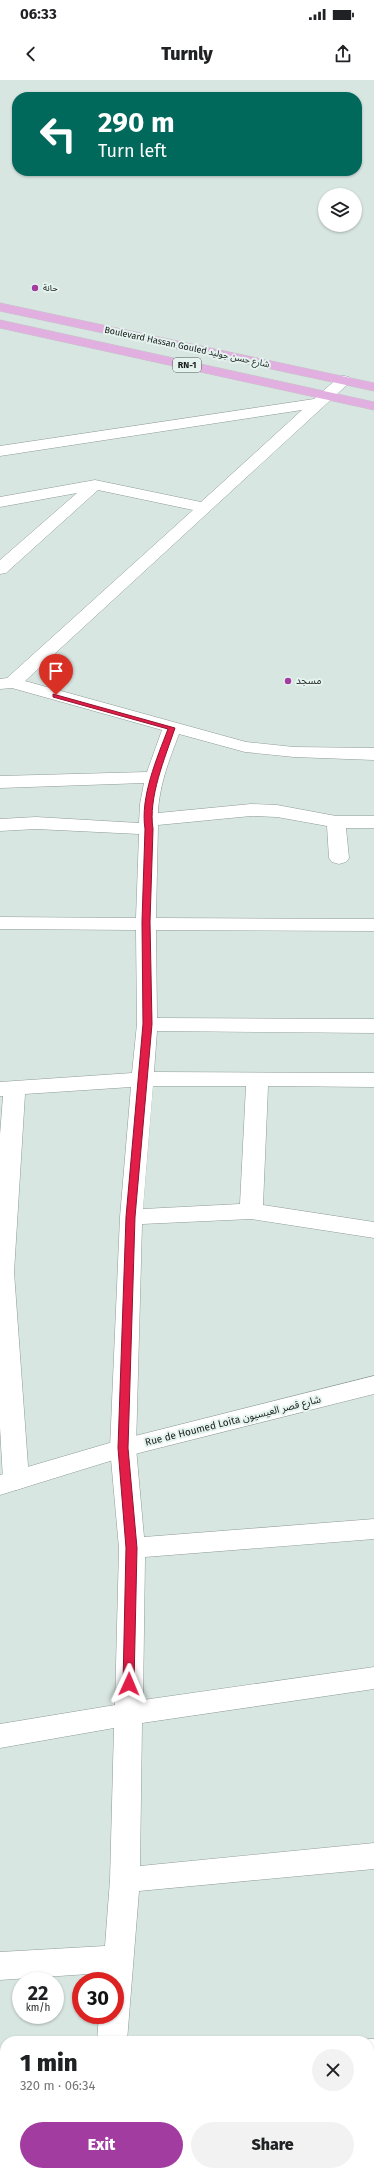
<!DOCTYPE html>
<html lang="en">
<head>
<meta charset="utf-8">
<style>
  body { margin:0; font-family:"Fira Sans","Noto Sans Arabic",sans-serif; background:#f2f2f2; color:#202124; height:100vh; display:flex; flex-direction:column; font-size:15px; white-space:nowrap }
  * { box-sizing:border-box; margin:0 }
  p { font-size:13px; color:#757577 }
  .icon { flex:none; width:22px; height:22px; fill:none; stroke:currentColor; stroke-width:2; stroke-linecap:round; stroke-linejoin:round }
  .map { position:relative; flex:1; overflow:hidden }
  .sheet { position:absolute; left:0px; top:1956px; width:374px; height:140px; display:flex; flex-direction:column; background:#fff; border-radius:16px 16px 0 0; box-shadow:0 1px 3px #0004 }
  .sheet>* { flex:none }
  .top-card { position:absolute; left:12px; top:12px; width:350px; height:84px; border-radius:16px; box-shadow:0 1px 3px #0004; background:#00695c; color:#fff; overflow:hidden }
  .controls { position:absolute; left:318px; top:108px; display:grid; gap:8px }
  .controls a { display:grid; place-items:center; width:44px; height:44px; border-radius:50%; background:#fff; box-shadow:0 1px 3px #0004; font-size:20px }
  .speed { position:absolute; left:12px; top:1892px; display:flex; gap:8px; font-size:20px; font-weight:700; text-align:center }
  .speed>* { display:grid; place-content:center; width:52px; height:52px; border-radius:50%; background:#fff; box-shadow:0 1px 3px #0004; line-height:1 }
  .speed small { font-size:10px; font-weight:400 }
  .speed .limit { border:6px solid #d22; background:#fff; color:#111 }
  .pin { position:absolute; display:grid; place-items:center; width:34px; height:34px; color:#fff; margin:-41px -17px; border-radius:50% 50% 50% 0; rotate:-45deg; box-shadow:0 0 4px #0007 }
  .pin .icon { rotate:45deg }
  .me { position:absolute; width:44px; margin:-22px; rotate:1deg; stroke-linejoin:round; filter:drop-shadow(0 0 3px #0008) }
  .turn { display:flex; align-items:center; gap:14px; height:84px; padding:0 20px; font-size:18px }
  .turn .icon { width:52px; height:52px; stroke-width:2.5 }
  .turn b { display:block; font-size:28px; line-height:34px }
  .round { display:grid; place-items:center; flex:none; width:42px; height:42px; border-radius:21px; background:#f2f2f2 }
  .summary { display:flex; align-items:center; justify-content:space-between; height:68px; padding:0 20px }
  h1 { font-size:24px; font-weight:800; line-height:30px }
  .button { display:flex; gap:8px; margin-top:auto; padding:8px 20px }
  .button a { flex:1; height:46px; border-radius:24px; background:#a23ca1; color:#fff; font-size:16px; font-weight:800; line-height:46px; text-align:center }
  .button a+a { background:#f2f2f2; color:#202124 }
  .status { display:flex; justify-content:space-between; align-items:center; height:28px; padding:0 20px; background:#fff; direction:ltr }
  .status svg { height:11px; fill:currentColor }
  header { display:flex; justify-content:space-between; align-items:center; height:52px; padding:0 20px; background:#fff; font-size:18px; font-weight:800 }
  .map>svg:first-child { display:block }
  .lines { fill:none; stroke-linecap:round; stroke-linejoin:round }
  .minor-casing { stroke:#8e9b98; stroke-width:1 }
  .tertiary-casing { stroke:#8e9b98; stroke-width:1 }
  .primary-casing { stroke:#c2c4c3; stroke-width:1 }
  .minor { fill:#fff; fill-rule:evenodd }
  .tertiary { fill:#fff; fill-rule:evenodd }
  .primary { fill:#e2b0e0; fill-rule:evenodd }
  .route { fill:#e11d48; stroke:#92132f }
  .poi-dot { fill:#a23ca1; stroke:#e5f3ef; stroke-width:1.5 }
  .labels { text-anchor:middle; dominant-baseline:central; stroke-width:4; stroke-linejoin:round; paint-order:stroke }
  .far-poi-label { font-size:9px; fill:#161b1a; stroke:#e5f3ef; text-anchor:start }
  .far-street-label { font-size:9px; fill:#161b1a; stroke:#e5f3ef }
  .shield { fill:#e5f3ef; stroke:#545c5a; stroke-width:1 }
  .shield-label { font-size:9px; font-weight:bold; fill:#161b1a }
  .poi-label { font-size:10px; fill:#161b1a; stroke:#e5f3ef; text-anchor:start }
  .street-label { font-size:10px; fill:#161b1a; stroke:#e5f3ef }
</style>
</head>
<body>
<div class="status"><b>06:33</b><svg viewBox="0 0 49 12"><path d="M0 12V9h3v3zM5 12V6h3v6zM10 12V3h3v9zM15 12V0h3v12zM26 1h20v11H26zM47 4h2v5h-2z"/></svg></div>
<header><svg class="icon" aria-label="back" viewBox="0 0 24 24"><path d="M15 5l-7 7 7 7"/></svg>Turnly<svg class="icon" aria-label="share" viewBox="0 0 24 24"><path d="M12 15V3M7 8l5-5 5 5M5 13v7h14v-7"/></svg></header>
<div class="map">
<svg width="374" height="2096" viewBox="0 0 374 2096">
  <rect width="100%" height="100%" fill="#d8e6e2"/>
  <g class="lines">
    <defs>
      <g id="minor">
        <path d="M344,296L349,297L351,300L349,303L25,601L246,662L294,667L374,668V680L294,677L245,672L179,654C169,680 159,706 158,733L251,724L277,725L336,736H374V748H346L349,778L346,782L339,784L332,782L329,778L327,746L277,737L251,736L158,745L156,838L374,839V851L156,850L157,938L374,939V953L157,951L154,992L374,993V1007L268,1006L263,1125L374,1142V1158L251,1139L142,1144L136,1368L144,1457L374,1439V1459L145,1477L143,1620L374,1587V1609L142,1643L140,1786L374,1763V1789L139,1811L127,1961H97L99,1935H115V1901H102L103,1893L0,1900V1872L105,1866L110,1800L114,1648L0,1668V1644L115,1625L119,1468L110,1368L120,1137L131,1007L25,1014L14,1192L29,1400L25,1407L16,1410L7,1407L3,1400L0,1347V1055L3,1016H0V1002L132,993L137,944L136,850L0,849V837L136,838L139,754L36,749L0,751V739L36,737L139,743L140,724L144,703L0,708V696L147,692L162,650L12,608L0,609V599L7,598L193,430L98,410L6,493L0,494V480L77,413L0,427V417L95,400L201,422L302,330L0,376V366L314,319L339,297ZM153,1006H246L240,1124L143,1129Z"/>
        <polygon points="369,1959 374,1959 374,1987 369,1987 369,1961 363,1961"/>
        <rect x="88" y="2091" width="32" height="5"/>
        <polygon points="193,2091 230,2091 232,2096 195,2096"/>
      </g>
      <polygon id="tertiary" points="374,1296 374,1314 123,1377 0,1415 0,1395 123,1359"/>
      <g id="primary">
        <polygon points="0,223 374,303 374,311 0,231"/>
        <polygon points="0,240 374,322 374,330 0,248"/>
      </g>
    </defs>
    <!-- minor casing -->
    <use href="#minor" class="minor-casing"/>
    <!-- tertiary casing -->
    <use href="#tertiary" class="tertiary-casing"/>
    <!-- primary casing -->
    <use href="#primary" class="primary-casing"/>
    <!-- minor -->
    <use href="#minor" class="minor"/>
    <!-- tertiary -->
    <use href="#tertiary" class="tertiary"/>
    <!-- primary -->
    <use href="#primary" class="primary"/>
  </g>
  <!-- route -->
  <path class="route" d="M53,614L175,648C165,678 148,717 153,749L150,842L152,944L135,1137L128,1368L137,1468L134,1604L129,1608L123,1604L126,1468L118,1368L126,1137L143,944L142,842L145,749C140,717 157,678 168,649L53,617Z"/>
  <!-- markers -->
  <g class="poi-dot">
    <circle cx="35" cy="208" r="4"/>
    <circle cx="288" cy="601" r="4"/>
  </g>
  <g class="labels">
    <!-- far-poi labels -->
    <g class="far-poi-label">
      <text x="43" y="208">حانة</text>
    </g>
    <!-- far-street labels -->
    <g class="far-street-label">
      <text transform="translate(187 267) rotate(12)">Boulevard Hassan Gouled شارع حسن جوليد</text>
    </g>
    <!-- shield labels -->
    <rect class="shield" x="173" y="278" width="28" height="14" rx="3"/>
    <g class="shield-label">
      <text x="187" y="285">RN-1</text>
    </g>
    <!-- poi labels -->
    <g class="poi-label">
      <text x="296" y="601">مسجد</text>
    </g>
    <!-- street labels -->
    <g class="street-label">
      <text transform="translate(233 1341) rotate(-14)">Rue de Houmed Loita شارع قصر العيسيون</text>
    </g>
  </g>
</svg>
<div class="controls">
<a><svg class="icon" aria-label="layers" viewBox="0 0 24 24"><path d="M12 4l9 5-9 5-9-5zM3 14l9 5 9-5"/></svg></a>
</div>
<div class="speed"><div>22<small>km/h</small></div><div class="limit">30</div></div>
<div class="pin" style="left:56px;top:615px;background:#d93025"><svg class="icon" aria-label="arrive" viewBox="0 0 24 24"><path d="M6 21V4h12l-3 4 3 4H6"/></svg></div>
<svg class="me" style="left:129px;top:1604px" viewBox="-20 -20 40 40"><path d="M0-17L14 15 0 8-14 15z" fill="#e11d48" stroke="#fff" stroke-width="4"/></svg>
<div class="top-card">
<div class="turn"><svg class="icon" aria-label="left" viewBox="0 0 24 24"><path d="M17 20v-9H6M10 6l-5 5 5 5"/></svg><div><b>290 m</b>Turn left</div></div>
</div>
<section class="sheet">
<div class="summary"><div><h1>1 min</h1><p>320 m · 06:34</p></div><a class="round"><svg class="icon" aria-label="close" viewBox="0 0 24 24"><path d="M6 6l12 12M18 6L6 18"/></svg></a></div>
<div class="button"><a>Exit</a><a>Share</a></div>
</section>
</div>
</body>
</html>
